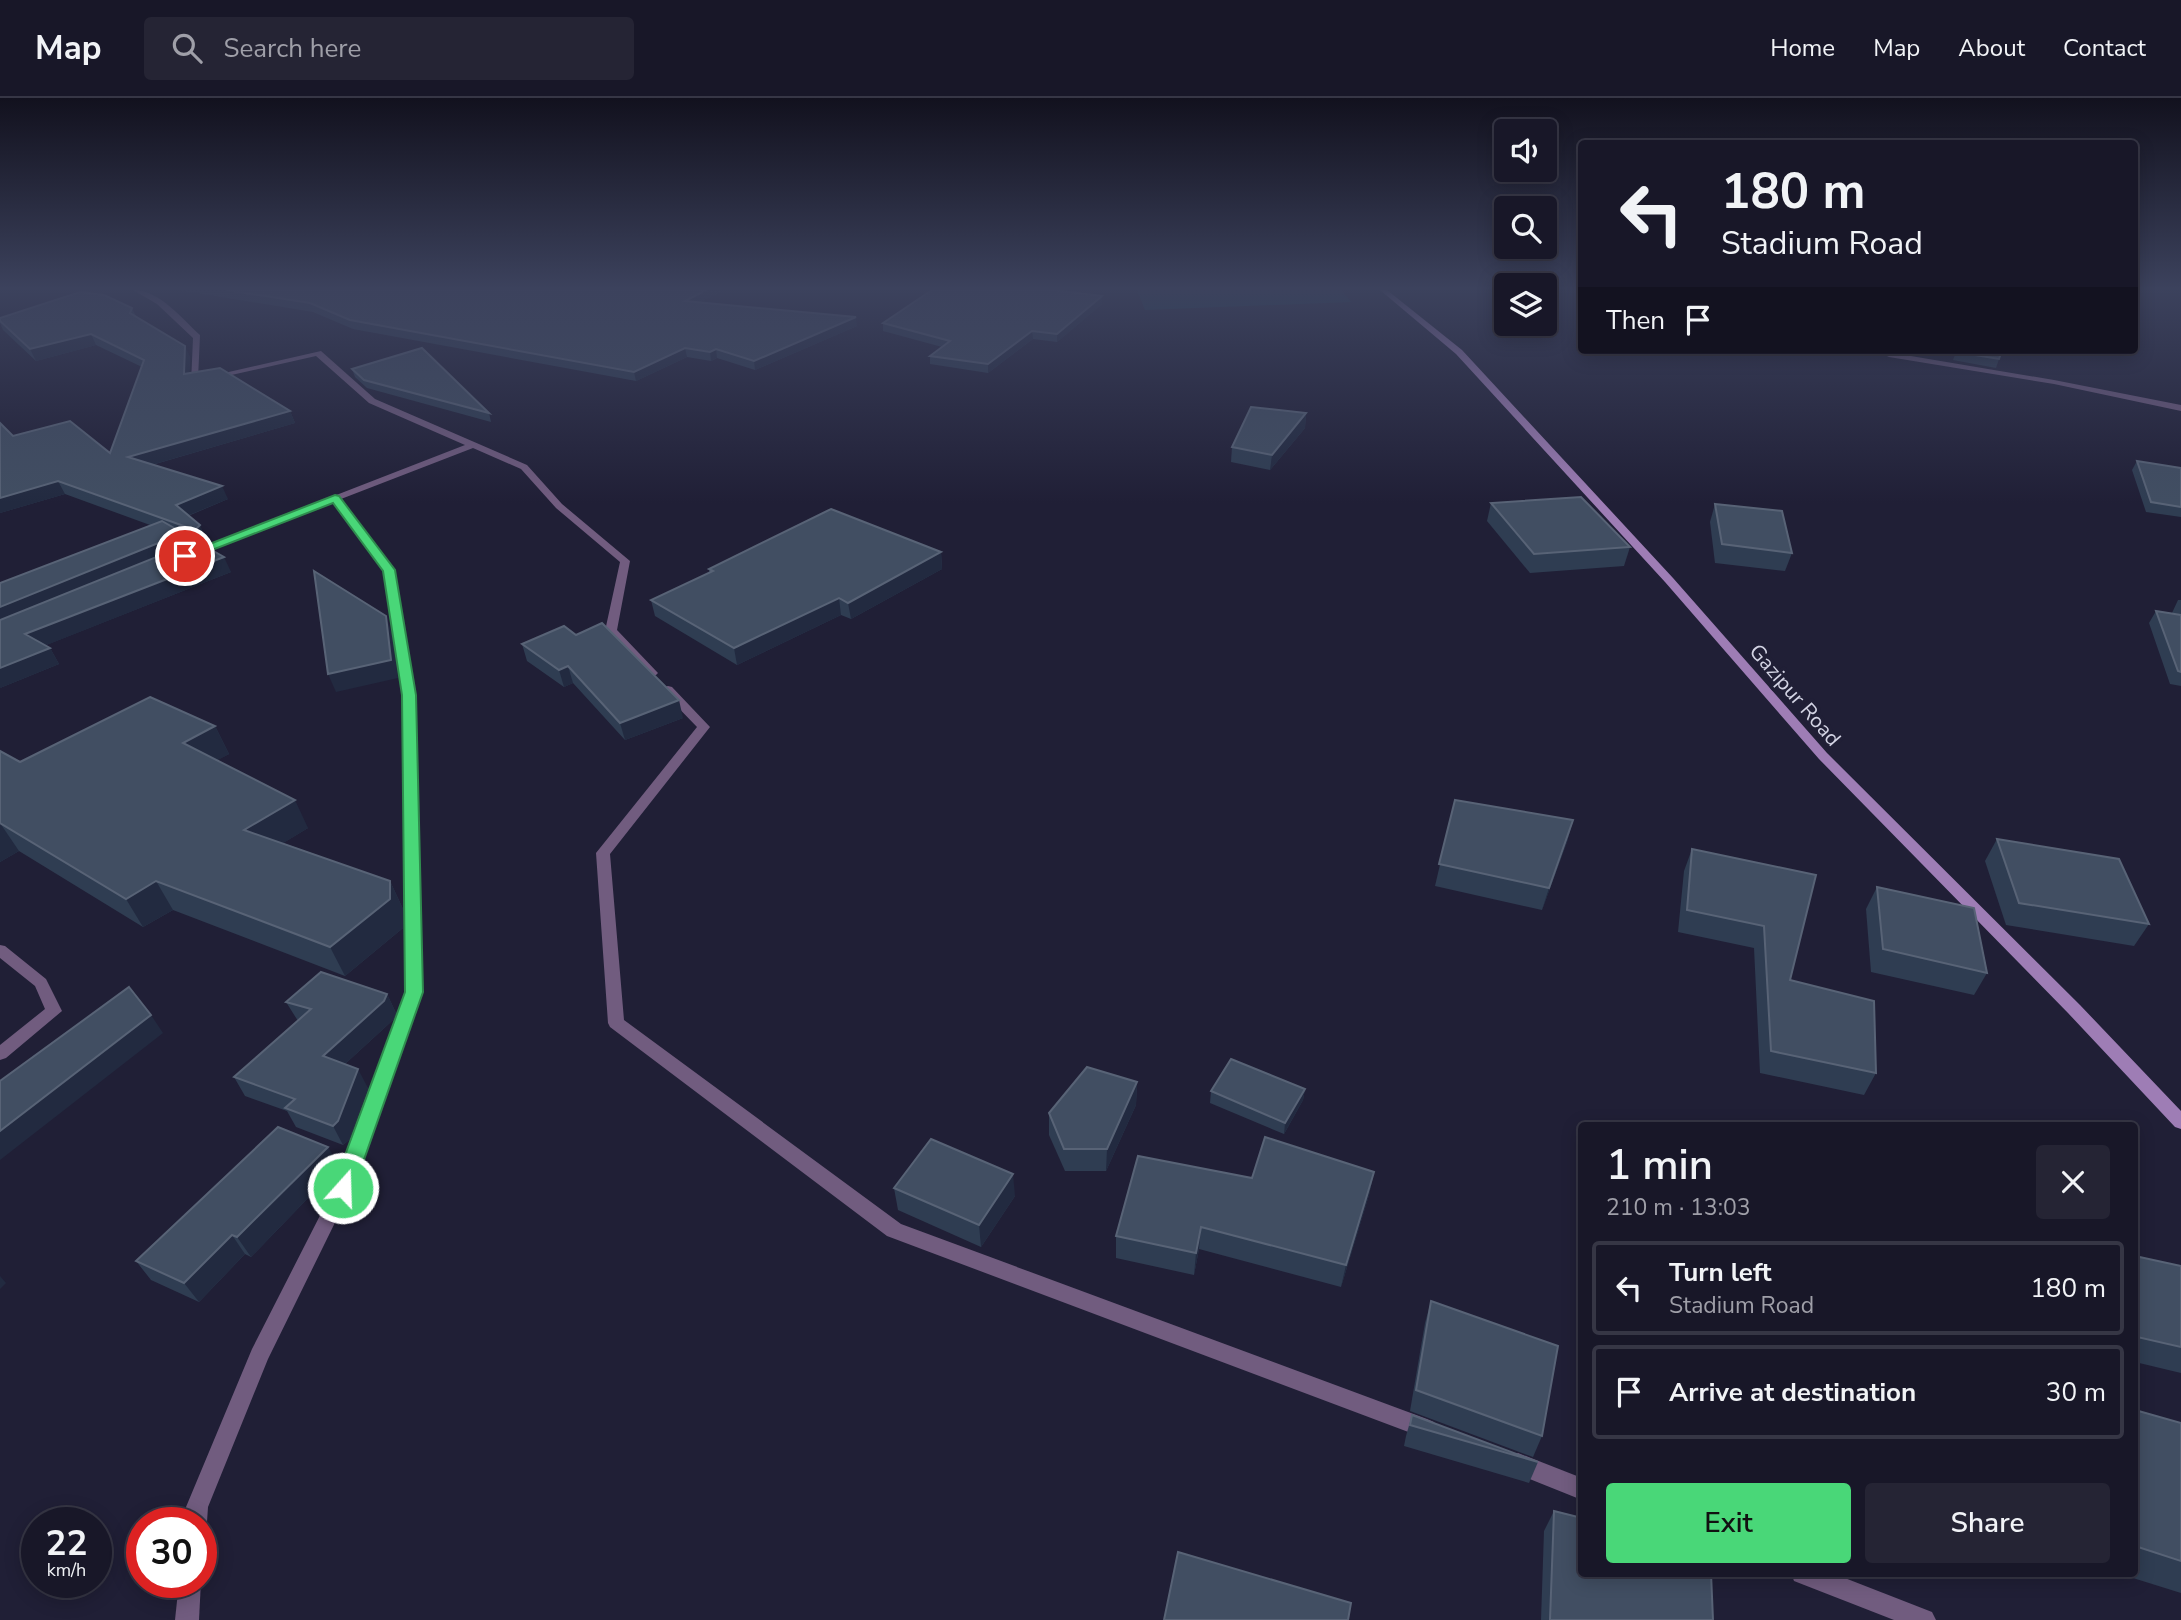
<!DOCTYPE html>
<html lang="en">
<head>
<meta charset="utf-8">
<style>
  body { margin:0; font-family:"Nunito Sans",sans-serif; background:#252434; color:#f1f3f6; height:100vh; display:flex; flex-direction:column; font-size:26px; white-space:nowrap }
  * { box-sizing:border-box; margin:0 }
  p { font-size:23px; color:#9f9fa8 }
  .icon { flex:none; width:38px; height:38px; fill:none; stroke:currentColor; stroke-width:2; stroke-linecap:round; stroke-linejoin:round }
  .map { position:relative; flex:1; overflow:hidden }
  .details { position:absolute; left:1578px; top:1024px; width:560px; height:455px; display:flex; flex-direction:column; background:#181728; border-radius:7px; box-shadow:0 4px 18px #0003,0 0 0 2px #363645 }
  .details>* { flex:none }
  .hud { position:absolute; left:1578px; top:42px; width:560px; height:214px; border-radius:7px; box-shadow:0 4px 18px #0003,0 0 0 2px #363645; background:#181728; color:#f1f3f6; overflow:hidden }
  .tools { position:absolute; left:1494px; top:21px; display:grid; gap:14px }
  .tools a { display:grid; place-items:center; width:63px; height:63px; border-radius:7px; background:#181728; box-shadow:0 4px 18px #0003,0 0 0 2px #363645; font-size:35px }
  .speed { position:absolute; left:21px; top:1409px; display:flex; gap:14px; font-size:35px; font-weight:700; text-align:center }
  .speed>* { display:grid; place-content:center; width:91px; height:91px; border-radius:50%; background:#181728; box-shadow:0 4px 18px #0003,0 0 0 2px #363645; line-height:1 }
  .speed small { font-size:18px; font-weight:400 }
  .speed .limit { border:10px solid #d22; background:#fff; color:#111 }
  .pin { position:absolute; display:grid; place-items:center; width:60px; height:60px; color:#fff; margin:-30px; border:4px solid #fff; border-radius:50%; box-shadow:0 2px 7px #0007 }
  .me { position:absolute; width:77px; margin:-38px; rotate:20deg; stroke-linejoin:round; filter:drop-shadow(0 0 5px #0008) }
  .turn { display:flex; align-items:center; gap:24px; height:147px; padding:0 28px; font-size:32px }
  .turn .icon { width:91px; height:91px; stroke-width:2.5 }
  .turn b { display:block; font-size:49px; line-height:60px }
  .then { display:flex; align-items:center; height:66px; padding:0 28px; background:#0003; gap:14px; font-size:26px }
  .round { display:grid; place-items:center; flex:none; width:74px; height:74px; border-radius:7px; background:#252434 }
  .head { display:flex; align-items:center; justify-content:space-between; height:119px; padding:0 28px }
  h1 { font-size:42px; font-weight:600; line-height:52px }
  .button { display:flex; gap:14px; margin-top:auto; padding:14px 28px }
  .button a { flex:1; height:80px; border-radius:7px; background:#49d778; color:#111; font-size:28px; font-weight:600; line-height:80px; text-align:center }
  .button a+a { background:#252434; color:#f1f3f6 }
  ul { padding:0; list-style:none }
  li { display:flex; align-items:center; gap:21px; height:94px; margin:0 14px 10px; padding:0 14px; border:4px solid #363645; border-radius:7px }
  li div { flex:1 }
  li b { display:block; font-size:26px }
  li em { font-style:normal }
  header { display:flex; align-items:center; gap:42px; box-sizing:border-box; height:98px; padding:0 35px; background:#181728; border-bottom:2px solid #363645 }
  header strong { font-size:33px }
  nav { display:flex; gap:38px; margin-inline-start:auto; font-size:24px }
  .search { width:490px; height:63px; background:#252434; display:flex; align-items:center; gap:18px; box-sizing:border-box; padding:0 24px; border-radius:7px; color:#9f9fa8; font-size:26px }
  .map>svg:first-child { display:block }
  .water { fill:#133f52 }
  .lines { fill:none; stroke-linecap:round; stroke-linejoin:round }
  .street { fill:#715c7f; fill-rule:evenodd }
  .secondary { fill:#9e7db5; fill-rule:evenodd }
  .wall { fill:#2f3d52; fill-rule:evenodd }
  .shaded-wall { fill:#222a40 }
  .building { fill:#414e62; stroke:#586376; stroke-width:2 }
  .route { fill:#49d778; stroke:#2f8c4e; stroke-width:2 }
  .labels { text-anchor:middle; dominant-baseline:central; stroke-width:7; stroke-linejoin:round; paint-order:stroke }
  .street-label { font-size:21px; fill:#d3d4e4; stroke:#201f36 }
</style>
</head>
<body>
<header>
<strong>Map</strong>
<div class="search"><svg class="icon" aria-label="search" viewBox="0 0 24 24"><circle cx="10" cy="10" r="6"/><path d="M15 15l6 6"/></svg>Search here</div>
<nav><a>Home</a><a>Map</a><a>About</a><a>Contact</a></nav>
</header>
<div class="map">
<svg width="2181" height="1522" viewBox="0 0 2181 1522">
  <rect width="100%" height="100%" fill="#201f36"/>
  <!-- water -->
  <polygon class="water" points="1137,192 1341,192 1351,204 1145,212"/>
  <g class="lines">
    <!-- street -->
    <g class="street">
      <path d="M133,192C160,192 181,220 200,237L198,281L321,253L375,301L527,367L562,406L630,463L617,532L658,575L656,577H648L605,533L620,464L556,410L521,371L473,350L341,401L394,472L402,513L415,597L422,894L352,1090L268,1261L208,1409L207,1424L201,1433V1424H185L186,1409L252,1251L334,1090L406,894L403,597L392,513L384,472L333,404L196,457L187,455L465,347L369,305L316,258L191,286L193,240L157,206Z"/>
      <polygon points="1885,252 1893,252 1893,255 2054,282 2181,307 2181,313 2054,286 1889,259 1885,257"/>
      <polygon points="668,588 672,589 710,629 610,756 624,922 901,1126 1427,1321 1434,1324 1438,1331 1434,1338 1427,1341 887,1138 610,929 608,925 596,755 697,629 664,595 664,589"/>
      <polygon points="0,847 5,848 46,881 62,913 6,960 0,962 0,947 45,911 35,888 0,860"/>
      <polygon points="1518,1355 1582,1380 1582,1402 1510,1373 1507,1366 1510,1359"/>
      <polygon points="1791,1475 1832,1475 1932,1514 1936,1522 1894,1522 1794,1483"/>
      <polygon points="179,1484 201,1483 199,1522 175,1522"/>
    </g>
    <!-- secondary -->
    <polygon class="secondary" points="1380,192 1387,192 1462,252 1673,480 1827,655 2080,907 2181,1013 2181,1031 2175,1029 2068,915 1819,661 1665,484 1456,256"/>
  </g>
  <!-- wall -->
  <g class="wall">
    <polygon points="179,192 724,192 700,204 857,228 755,272 717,260 711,263 687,259 636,283 353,231 313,214"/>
    <polygon points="1102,206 1057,244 1033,241 988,275 930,266 930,258 942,249 883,233 883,225"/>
    <path d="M132,210L136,218L190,259L189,276L290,313L295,325L152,367L228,401L188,418L206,440L201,445L231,474L46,547L50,550L59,566L0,590L150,427L65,396L0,415V325L13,338L110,355L142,269L96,247L36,263L3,232L0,225V220ZM185,440L195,443L188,446Z"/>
    <polygon points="1957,252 1999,261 1996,270 1953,262"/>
    <polygon points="352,271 489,315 491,324 367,290 355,279"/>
    <polygon points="1306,315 1305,330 1270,372 1231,364 1232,349"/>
    <polygon points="2137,363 2181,370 2181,419 2146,414 2132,372"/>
    <polygon points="1491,405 1630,449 1624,468 1530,475 1487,423"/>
    <polygon points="1715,406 1792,455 1785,473 1715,465 1710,424"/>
    <polygon points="941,454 942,471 851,521 841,517 737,567 655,518 651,502 709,475 709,471"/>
    <polygon points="2178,502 2181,502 2181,588 2170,586 2149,525 2156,513 2172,515"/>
    <polygon points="522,546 683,620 625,642 573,585 564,589 527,563"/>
    <polygon points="215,628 229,656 217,662 308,730 283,745 390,783 403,811 403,830 345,878 173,812 143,829 19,753 0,764 0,653 20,664"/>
    <polygon points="1455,702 1573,722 1567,744 1542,812 1435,788"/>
    <polygon points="1997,741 2149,826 2134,848 2006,827 1985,763"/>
    <polygon points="1692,751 1816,777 1790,882 1876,975 1864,997 1760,975 1754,850 1678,834 1684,773"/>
    <polygon points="1877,789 1987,875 1974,897 1871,874 1866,811"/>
    <polygon points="387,896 396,915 393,922 345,966 368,990 349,1042 343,1047 296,1029 287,1013 245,998 234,979 298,923 286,904"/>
    <polygon points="1137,984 1136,1007 1106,1073 1065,1073 1049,1037 1049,1015"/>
    <polygon points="1305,991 1303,1002 1284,1036 1210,1005 1211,993"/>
    <polygon points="339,1068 251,1159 245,1156 199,1204 151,1182 136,1163"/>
    <polygon points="1374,1074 1369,1097 1341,1189 1199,1151 1194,1177 1116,1160 1116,1138 1252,1080"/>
    <polygon points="894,1090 1015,1098 981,1149 898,1112"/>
    <polygon points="2135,1158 2181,1168 2181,1275 2135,1264"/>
    <polygon points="1431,1203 1542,1338 1533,1359 1410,1313 1425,1225"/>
    <polygon points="2135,1312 2181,1325 2181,1495 2117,1475 2135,1475"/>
    <polygon points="1412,1317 1538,1364 1529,1385 1404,1348 1406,1338"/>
    <polygon points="1554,1413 1713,1522 1541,1522 1544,1433"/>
  </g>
  <!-- shaded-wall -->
  <g class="shaded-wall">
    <polygon points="706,192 724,192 686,211 685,203"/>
    <polygon points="1102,198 1102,206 1057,244 1057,236"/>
    <polygon points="856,219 857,228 755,272 754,263"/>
    <polygon points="1032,233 1033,241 988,275 988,266"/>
    <polygon points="91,236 96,247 36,263 30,251"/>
    <polygon points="185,248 190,259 189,288 184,276"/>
    <polygon points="685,250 687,259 636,283 634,274"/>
    <polygon points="716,251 717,260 711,263 710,254"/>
    <polygon points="290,313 295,325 134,372 128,359"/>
    <polygon points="1306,315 1305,330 1270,372 1272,357"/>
    <polygon points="58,383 65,396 0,415 0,400"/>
    <polygon points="222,388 228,401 182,420 176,407"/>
    <polygon points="200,427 206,440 201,445 195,432"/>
    <polygon points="183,435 190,450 0,528 0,509"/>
    <polygon points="941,454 942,471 851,521 848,505"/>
    <polygon points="224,459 231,474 34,552 25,536"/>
    <polygon points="839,500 841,517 737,567 734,550"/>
    <polygon points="386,518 392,536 398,580 336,594 328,576"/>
    <polygon points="50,550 59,566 0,590 0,570"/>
    <polygon points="568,568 573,585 564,589 559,572"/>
    <polygon points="679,602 683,620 625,642 620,625"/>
    <polygon points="215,628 229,656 198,673 183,645"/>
    <polygon points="295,702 308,730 259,760 244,732"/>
    <polygon points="1573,722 1567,744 1542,812 1549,790"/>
    <polygon points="0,725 19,753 0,764"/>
    <polygon points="156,783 173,812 143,829 126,801"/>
    <polygon points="390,783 403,811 403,830 345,878 330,849"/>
    <polygon points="387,896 396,915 393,922 333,977 323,958"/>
    <polygon points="151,917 163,935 0,1062 0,1033"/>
    <polygon points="358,971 368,990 349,1042 343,1047 333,1028"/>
    <polygon points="1137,984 1136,1007 1106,1073 1107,1051"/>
    <polygon points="1305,991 1303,1002 1284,1036 1285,1025"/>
    <polygon points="328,1049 339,1068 251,1159 237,1139"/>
    <polygon points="1374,1074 1369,1097 1341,1189 1346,1167"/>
    <polygon points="1013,1076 1015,1098 981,1149 979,1127"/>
    <polygon points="1201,1129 1199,1151 1194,1177 1196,1155"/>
    <polygon points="232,1137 245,1156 199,1204 184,1185"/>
    <polygon points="0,1178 6,1185 0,1191"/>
  </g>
  <!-- building -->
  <g class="building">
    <polygon points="226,192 706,192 685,203 856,219 754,263 716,251 710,254 685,250 634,274 350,222 310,205"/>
    <polygon points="932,192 1052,192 1102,198 1057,236 1032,233 988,266 930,258 950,243 883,225"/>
    <polygon points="80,194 104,197 132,210 130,215 185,248 184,276 220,270 290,313 128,359 222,388 176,407 200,427 195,432 58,383 0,400 0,325 13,338 70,323 110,355 144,262 91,236 30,251 0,223 0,220"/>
    <polygon points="422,250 489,315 364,282 352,271"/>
    <polygon points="1957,252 2002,252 1999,261 1956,254"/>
    <polygon points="1251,309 1306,315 1272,357 1232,349"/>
    <polygon points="2137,363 2181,370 2181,409 2151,404"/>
    <polygon points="1581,399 1630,449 1534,456 1491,405"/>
    <polygon points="1715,406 1782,413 1792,455 1722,446"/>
    <polygon points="831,411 941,454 848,505 839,500 734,550 651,502 713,473 709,471"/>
    <polygon points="162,423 183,435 0,509 0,485"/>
    <polygon points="196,443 224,459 25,536 50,550 0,570 0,522"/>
    <polygon points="314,473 386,518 391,562 328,576"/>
    <polygon points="2156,513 2181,517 2181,574 2178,573"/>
    <polygon points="602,525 679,602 620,625 568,568 559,572 522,546 564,528 576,537"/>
    <polygon points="150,599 215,628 183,645 295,702 244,732 390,783 390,801 330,849 156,783 126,801 0,725 0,653 20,664"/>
    <polygon points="1455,702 1573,722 1549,790 1439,766"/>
    <polygon points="1997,741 2119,761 2149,826 2019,805"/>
    <polygon points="1692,751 1816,777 1790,882 1874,903 1876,975 1771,953 1764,828 1687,812"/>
    <polygon points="1877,789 1974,810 1987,875 1883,851"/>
    <polygon points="321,874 387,896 384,903 323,958 358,971 338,1023 333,1028 285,1010 295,1001 234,979 311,911 286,904"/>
    <polygon points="129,889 151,917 0,1033 0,983"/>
    <polygon points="1231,961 1305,991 1285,1025 1211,993"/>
    <polygon points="1087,969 1137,984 1107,1051 1064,1051 1049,1015"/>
    <polygon points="278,1029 328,1049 237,1139 232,1137 184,1185 136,1163"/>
    <polygon points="1265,1039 1374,1074 1346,1167 1201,1129 1196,1155 1116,1138 1138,1058 1252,1080"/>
    <polygon points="931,1041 1013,1076 979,1127 894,1090"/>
    <polygon points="2135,1158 2181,1168 2181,1249 2137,1239 2135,1234"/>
    <polygon points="1431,1203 1558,1248 1542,1338 1416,1292"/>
    <polygon points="2135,1312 2181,1325 2181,1463 2135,1448"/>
    <polygon points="1412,1317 1538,1364 1410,1327"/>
    <polygon points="1554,1413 1582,1420 1582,1475 1711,1475 1713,1522 1550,1522"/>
    <polygon points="1178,1454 1351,1505 1348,1522 1164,1522"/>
  </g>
  <!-- sky -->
  <linearGradient id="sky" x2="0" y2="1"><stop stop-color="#12111e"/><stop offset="0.47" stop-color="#3c425d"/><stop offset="1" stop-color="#3c425d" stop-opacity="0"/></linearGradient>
  <rect width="2181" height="405" fill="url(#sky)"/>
  <!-- route -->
  <polygon class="route" points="335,397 339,398 395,472 416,597 423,894 354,1090 351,1096 343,1099 336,1096 333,1090 405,894 402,597 383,473 333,405 189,461 179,458"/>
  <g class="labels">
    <!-- street labels -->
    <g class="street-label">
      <text transform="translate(1795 597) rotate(49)">Gazipur Road</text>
    </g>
  </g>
</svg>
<div class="tools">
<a><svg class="icon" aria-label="sound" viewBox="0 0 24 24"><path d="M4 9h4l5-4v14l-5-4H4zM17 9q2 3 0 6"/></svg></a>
<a><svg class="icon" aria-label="search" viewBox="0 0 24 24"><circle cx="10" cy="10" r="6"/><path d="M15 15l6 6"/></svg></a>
<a><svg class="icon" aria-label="layers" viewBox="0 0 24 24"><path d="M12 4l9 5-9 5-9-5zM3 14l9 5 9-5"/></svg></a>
</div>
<div class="speed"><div>22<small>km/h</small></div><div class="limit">30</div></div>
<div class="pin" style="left:185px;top:458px;background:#d93025"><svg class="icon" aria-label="arrive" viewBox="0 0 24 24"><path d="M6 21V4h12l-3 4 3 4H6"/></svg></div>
<svg class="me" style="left:343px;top:1090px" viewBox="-20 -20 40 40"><circle r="17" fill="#49d778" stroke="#fff" stroke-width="3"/><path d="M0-11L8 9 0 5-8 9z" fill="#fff"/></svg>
<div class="hud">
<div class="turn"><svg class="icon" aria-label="left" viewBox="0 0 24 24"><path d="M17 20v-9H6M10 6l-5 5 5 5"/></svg><div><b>180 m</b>Stadium Road</div></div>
<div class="then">Then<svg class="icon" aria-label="arrive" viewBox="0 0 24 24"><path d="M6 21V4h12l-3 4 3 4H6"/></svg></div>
</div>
<section class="details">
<div class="head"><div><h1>1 min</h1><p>210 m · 13:03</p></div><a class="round"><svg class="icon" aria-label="close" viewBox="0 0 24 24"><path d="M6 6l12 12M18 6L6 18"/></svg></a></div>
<ul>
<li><svg class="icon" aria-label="left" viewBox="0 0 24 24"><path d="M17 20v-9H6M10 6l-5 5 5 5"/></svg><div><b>Turn left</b><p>Stadium Road</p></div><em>180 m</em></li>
<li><svg class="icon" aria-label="arrive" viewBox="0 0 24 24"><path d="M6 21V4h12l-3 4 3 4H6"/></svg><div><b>Arrive at destination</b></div><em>30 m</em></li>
</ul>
<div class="button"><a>Exit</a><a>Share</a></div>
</section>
</div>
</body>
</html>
